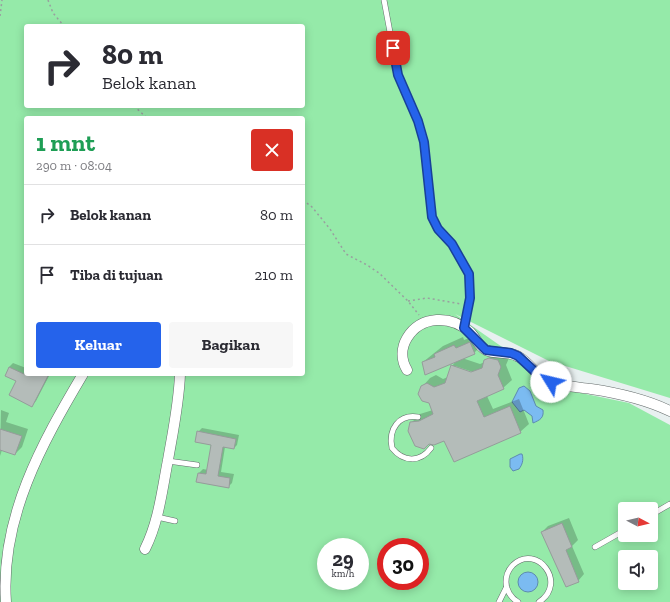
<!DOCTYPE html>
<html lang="id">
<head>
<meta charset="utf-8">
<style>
  body { margin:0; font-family:"Zilla Slab",serif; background:#f7f7f7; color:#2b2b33; height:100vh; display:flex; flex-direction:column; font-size:15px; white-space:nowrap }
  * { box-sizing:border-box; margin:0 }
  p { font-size:13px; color:#7c7c81 }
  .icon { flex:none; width:22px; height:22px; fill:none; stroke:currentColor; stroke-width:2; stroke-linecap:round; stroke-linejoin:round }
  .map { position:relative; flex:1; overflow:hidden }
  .side { position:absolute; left:24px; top:116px; width:281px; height:260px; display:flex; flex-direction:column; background:#fff; border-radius:4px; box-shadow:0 2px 10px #0003 }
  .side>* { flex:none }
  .banner { position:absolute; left:24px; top:24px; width:281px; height:84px; border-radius:4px; box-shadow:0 2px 10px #0003; background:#fff; color:#2b2b33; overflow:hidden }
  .needle { width:26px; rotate:97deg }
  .controls { position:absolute; left:618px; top:502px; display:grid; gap:8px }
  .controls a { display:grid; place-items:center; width:40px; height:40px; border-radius:4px; background:#fff; box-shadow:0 2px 10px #0003; font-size:20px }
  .speed { position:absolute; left:317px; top:538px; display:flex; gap:8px; font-size:20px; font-weight:700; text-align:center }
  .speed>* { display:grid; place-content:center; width:52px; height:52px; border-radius:50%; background:#fff; box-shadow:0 2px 10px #0003; line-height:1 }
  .speed small { font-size:10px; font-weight:400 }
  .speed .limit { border:6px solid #d22; background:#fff; color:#111 }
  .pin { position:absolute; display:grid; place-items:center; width:34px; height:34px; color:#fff; margin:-17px; border-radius:8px; box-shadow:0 2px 6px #0006 }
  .me { position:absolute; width:44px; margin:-22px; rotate:306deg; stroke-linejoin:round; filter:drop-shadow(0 0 3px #0008) }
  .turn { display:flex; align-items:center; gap:14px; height:84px; padding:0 12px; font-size:18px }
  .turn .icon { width:52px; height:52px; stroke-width:2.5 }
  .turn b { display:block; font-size:28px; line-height:34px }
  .round { display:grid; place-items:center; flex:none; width:42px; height:42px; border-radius:4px; background:#f7f7f7 }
  .summary { display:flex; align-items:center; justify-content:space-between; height:68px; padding:0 12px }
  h1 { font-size:24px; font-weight:800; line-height:30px; color:#1e9e55 }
  .cta { display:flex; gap:8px; margin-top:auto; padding:8px 12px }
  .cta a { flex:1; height:46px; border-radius:4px; background:#2563eb; color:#fff; font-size:16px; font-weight:800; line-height:46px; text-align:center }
  .cta a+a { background:#f7f7f7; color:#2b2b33 }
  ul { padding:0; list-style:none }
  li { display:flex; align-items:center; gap:12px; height:60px; padding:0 12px; border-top:1px solid #e1e1e2 }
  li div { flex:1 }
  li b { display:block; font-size:15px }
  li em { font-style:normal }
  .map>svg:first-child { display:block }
  .green { fill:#95eaa9; fill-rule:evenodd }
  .water { fill:#7bbbf1; stroke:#5d8bb0 }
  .shadow { fill:#0003; fill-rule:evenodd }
  .building { fill:#b4bcb9; stroke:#959c9a }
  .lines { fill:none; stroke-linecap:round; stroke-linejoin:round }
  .lane-casing { stroke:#646b6b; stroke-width:6 }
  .street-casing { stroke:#646b6b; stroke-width:11 }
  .path { stroke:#999f9f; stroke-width:1.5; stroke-dasharray:2 3; stroke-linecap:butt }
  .lane { stroke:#fff; stroke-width:5 }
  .street { stroke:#fff; stroke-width:10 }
  .route-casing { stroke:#184099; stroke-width:10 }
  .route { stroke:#2563eb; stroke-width:7 }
</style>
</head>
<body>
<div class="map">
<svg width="670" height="602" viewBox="0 0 670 602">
  <rect width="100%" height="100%" fill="#e8f0f0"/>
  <!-- green -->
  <path class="green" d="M0,0H670V398L549,361L455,314L562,389L629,403L670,425V602H0ZM26,26H303V106H26ZM26,118H303V374H26ZM625,509H651V535H625ZM326,547H360V581H326ZM386,547H420V581H386ZM625,557H651V583H625Z"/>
  <!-- water -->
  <g class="water">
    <path d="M524,386L530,391L536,406L543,410C544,418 540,420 533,423L532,416L524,410L520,412L512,402L519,388Z"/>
    <path d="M520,454H522C524,460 522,465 519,469L513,471L510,467V459Z"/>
    <circle cx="528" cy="582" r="10"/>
  </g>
  <!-- shadow -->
  <g class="shadow">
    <path d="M479,335L482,345L474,353L462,358L480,364L485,362L494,352L509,358L506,365L512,380L503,388L487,396L493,409L519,399L529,424L520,432L444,440L411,423L420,414L433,410L422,387L430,378L436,375L443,379L448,377L452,366L457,360L423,362L443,346L463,337L464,340ZM455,366L476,373V375L455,368Z"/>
    <polygon points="13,363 26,368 26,374 50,374 36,401 32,405 9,367"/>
    <polygon points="1,410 9,413 6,422 28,429 22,447 15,454 2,450 0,456"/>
    <polygon points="202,428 239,435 237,445 234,448 225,447 221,472 234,474 232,483 228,487 199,473 203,469 208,470 212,444 198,432"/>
    <polygon points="569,518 578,540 572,546 584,574 578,581 542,532 548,526"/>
  </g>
  <!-- building -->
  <g class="building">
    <polygon points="470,342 475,354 425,375 422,362 435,357 434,354 454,345 456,348"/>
    <polygon points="489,358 498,360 501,367 498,375 504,389 477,401 484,417 510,406 521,433 454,462 444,441 434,445 429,444 424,449 415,446 408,431 410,422 419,421 433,414 429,403 422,401 418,394 421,386 427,383 434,387 445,383 451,365 471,372 482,368 484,360"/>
    <polygon points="9,367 24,374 49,374 32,407 9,395 16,381 5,376"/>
    <polygon points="0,429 22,436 15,455 0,450"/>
    <polygon points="197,431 236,439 234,449 223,447 218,476 230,478 229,488 196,482 198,473 206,474 211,445 195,442"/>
    <polygon points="562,523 572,547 566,550 579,582 566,587 541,532"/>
  </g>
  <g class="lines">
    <defs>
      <g id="lane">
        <polyline points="384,0 398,75 418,121 424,142 432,217 438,229 452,245 469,274 470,298 464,327"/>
        <path d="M418,417C399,414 388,429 392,448C403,462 420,463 431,448"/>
        <polyline points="168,461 197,465"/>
        <polyline points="651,515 670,504"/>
        <polyline points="157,517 175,521"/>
        <polyline points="595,547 625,530"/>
        <polyline points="499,602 506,588"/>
        <path d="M518,602C511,598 506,590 506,582C506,576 508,570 513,565C537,543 568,583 539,602"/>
      </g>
      <g id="street">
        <path d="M407,370C401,360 401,348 407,338C421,315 451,315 470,332C476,338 479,347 486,350C496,355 508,350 519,357C530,363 537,377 549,382C562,386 577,387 591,389C618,393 645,399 670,411"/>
        <path d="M145,549C159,521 162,490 168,460C173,431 179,403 180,374"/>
        <path d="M6,602C0,518 42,443 83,374"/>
      </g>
    </defs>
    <!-- lane casing -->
    <use href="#lane" class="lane-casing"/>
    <!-- street casing -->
    <use href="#street" class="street-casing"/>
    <!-- path -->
    <g class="path">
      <polyline points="48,0 53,13 64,26"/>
      <polyline points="0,16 2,0"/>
      <polyline points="134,106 147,118"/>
      <polyline points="303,200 312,207 330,229 346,254 367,265 379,273 408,301 419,315"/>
      <polyline points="408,301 427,298 461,304"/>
    </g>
    <!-- lane -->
    <use href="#lane" class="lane"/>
    <!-- street -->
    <use href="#street" class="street"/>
  </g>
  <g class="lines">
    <defs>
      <polyline id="route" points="393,48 398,75 418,121 424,142 432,217 438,229 452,244 469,274 470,298 464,328 486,350 511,353 518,356 544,380 551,382"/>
    </defs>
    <!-- route casing -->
    <use href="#route" class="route-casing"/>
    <!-- route -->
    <use href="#route" class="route"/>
  </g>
</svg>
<div class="controls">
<a><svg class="needle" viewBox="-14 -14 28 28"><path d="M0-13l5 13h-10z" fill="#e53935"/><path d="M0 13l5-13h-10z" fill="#7c7c81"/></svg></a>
<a><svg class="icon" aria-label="sound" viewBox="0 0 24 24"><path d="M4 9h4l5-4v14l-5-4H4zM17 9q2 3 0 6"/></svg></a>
</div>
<div class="speed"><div>29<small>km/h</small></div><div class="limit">30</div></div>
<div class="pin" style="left:393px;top:48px;background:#d93025"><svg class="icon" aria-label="arrive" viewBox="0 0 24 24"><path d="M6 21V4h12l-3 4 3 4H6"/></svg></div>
<svg class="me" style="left:551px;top:382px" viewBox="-20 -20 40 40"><circle r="19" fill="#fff"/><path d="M0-13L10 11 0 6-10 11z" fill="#2563eb"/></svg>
<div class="banner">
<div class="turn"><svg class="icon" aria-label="right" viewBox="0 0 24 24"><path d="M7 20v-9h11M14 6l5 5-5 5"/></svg><div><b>80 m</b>Belok kanan</div></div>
</div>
<section class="side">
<div class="summary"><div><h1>1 mnt</h1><p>290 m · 08:04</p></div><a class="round" style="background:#d93025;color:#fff"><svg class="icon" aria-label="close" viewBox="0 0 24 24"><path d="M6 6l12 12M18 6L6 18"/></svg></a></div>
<ul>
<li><svg class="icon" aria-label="right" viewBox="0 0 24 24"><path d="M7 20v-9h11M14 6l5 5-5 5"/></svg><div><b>Belok kanan</b></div><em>80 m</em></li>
<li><svg class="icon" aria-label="arrive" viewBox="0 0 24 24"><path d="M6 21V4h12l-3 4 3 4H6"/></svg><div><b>Tiba di tujuan</b></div><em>210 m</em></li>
</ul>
<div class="cta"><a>Keluar</a><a>Bagikan</a></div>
</section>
</div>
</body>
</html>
